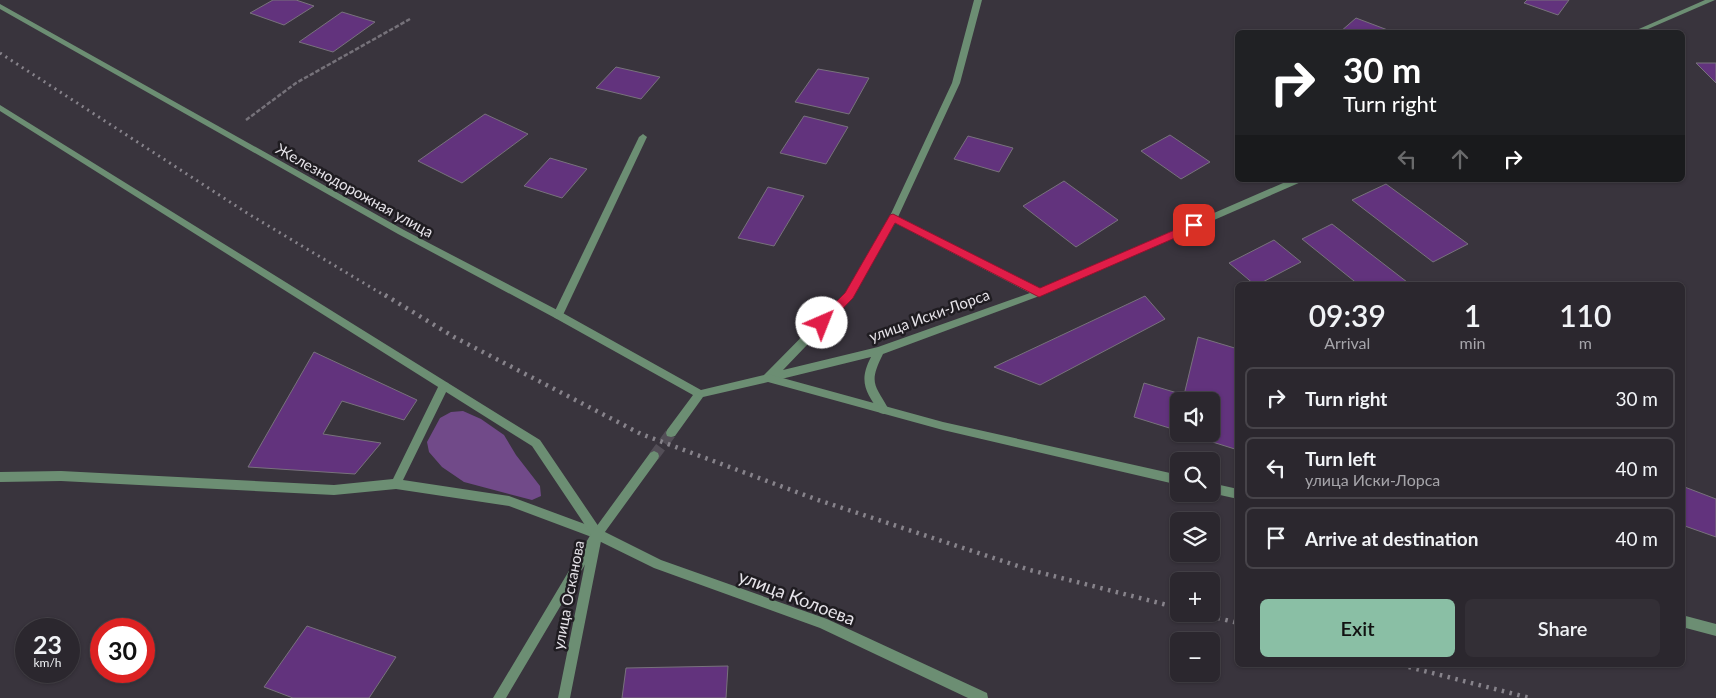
<!DOCTYPE html>
<html lang="en">
<head>
<meta charset="utf-8">
<style>
  body { margin:0; font-family:Lato,sans-serif; background:#332f36; color:#f1f3f6; height:100vh; display:flex; flex-direction:column; font-size:19px; white-space:nowrap }
  * { box-sizing:border-box; margin:0 }
  p { font-size:16px; color:#a6a5aa }
  .icon { flex:none; width:28px; height:28px; fill:none; stroke:currentColor; stroke-width:2; stroke-linecap:round; stroke-linejoin:round }
  .map { position:relative; flex:1; overflow:hidden }
  .drawer { position:absolute; left:1235px; top:282px; width:450px; height:385px; display:flex; flex-direction:column; background:#2b272e; border-radius:8px; box-shadow:0 1px 4px #0004,0 0 0 1px #47444a }
  .drawer>* { flex:none }
  .top-card { position:absolute; left:1235px; top:30px; width:450px; height:152px; border-radius:8px; box-shadow:0 1px 4px #0004,0 0 0 1px #47444a; background:#202124; color:#fff; overflow:hidden }
  .fabs { position:absolute; left:1170px; top:392px; display:grid; gap:10px }
  .fabs a { display:grid; place-items:center; width:50px; height:50px; border-radius:8px; background:#2b272e; box-shadow:0 1px 4px #0004,0 0 0 1px #47444a; font-size:25px }
  .speed { position:absolute; left:15px; top:618px; display:flex; gap:10px; font-size:25px; font-weight:700; text-align:center }
  .speed>* { display:grid; place-content:center; width:65px; height:65px; border-radius:50%; background:#2b272e; box-shadow:0 1px 4px #0004,0 0 0 1px #47444a; line-height:1 }
  .speed small { font-size:12px; font-weight:400 }
  .speed .limit { border:8px solid #d22; background:#fff; color:#111 }
  .pin { position:absolute; display:grid; place-items:center; width:42px; height:42px; color:#fff; margin:-21px; border-radius:10px; box-shadow:0 2px 8px #0006 }
  .me { position:absolute; width:55px; margin:-28px; rotate:44deg; stroke-linejoin:round; filter:drop-shadow(0 0 4px #0008) }
  .turn { display:flex; align-items:center; gap:18px; height:105px; padding:0 25px; font-size:22px }
  .turn .icon { width:65px; height:65px; stroke-width:2.5 }
  .turn b { display:block; font-size:35px; line-height:42px }
  .lanes { display:flex; align-items:center; height:48px; padding:0 25px; background:#0003; justify-content:center; gap:25px; direction:ltr }
  .lanes .off { opacity:.35 }
  .eta { display:flex; justify-content:space-evenly; align-items:center; height:85px; text-align:center }
  .eta b { font-size:30px; font-weight:600; line-height:35px }
  .primary-button { display:flex; gap:10px; margin-top:auto; padding:10px 25px }
  .primary-button a { flex:1; height:58px; border-radius:8px; background:#8abfa5; color:#111; font-size:20px; font-weight:600; line-height:58px; text-align:center }
  .primary-button a+a { background:#332f36; color:#f1f3f6 }
  ul { padding:0; list-style:none }
  li { display:flex; align-items:center; gap:15px; height:62px; margin:0 10px 8px; padding:0 15px; border:2px solid #47444a; border-radius:8px }
  li div { flex:1 }
  li b { display:block; font-size:19px }
  li em { font-style:normal }
  .map>svg:first-child { display:block }
  .green { fill:#714a89 }
  .building { fill:#62337d; stroke:#78727c }
  .lines { fill:none; stroke-linecap:round; stroke-linejoin:round }
  .tertiary-tunnel { stroke:#534e57; stroke-width:11; stroke-dasharray:11 5.5; stroke-linecap:butt }
  .path { stroke:#76727a; stroke-width:2.5; stroke-dasharray:4.5 2; stroke-linecap:butt }
  .service { fill:#6c8e73; fill-rule:evenodd }
  .minor { fill:#6c8e73; fill-rule:evenodd }
  .tertiary { fill:#6c8e73; fill-rule:evenodd }
  .rail-far1 { stroke:#87838b; stroke-width:3; stroke-dasharray:2 4.5; stroke-linecap:butt }
  .rail { stroke:#87838b; stroke-width:4.5; stroke-dasharray:2.5 5.5; stroke-linecap:butt }
  .route { fill:#e11d48; stroke:#92132f }
  .labels { text-anchor:middle; dominant-baseline:central; stroke-width:5; stroke-linejoin:round; paint-order:stroke }
  .street-label { font-size:15px; fill:#e6e3e9; stroke:#1f1c21 }
  .near-street-label { font-size:18px; fill:#e6e3e9; stroke:#1f1c21 }
</style>
</head>
<body>
<div class="map">
<svg width="1716" height="698" viewBox="0 0 1716 698">
  <rect width="100%" height="100%" fill="#39343d"/>
  <!-- green -->
  <polygon class="green" points="463,411 481,419 504,435 516,455 540,486 541,496 532,500 464,482 442,467 429,452 427,442 440,418 451,412"/>
  <!-- building -->
  <g class="building">
    <polygon points="273,0 296,0 314,6 284,25 250,13"/>
    <polygon points="1527,0 1569,0 1558,15 1524,3"/>
    <polygon points="342,12 375,22 333,52 299,42"/>
    <polygon points="1356,18 1393,32 1340,32"/>
    <polygon points="1696,63 1716,63 1716,83"/>
    <polygon points="616,67 660,77 641,99 596,88"/>
    <polygon points="818,69 869,78 849,114 795,102"/>
    <polygon points="485,114 528,134 462,183 418,161"/>
    <polygon points="804,116 848,127 826,164 780,153"/>
    <polygon points="1170,135 1210,162 1181,179 1141,151"/>
    <polygon points="968,136 1013,148 999,172 954,159"/>
    <polygon points="550,158 587,169 562,198 524,186"/>
    <polygon points="1064,181 1118,220 1076,247 1023,206"/>
    <polygon points="1386,184 1468,244 1433,262 1352,200"/>
    <polygon points="768,187 804,196 774,246 738,238"/>
    <polygon points="1332,224 1407,282 1402,285 1359,285 1302,239"/>
    <polygon points="1274,240 1301,262 1257,285 1255,285 1229,263"/>
    <polygon points="1145,296 1165,319 1040,385 994,367"/>
    <polygon points="1198,337 1238,349 1238,450 1187,434 1211,434 1211,401 1179,401 1179,431 1134,417 1144,383 1184,395"/>
    <polygon points="314,352 417,400 404,420 342,401 323,434 381,443 355,474 248,467"/>
    <polygon points="1682,486 1716,499 1716,537 1682,525"/>
    <polygon points="307,626 396,657 369,698 293,698 264,687"/>
    <polygon points="728,666 726,698 622,698 626,668"/>
  </g>
  <g class="lines">
    <!-- tertiary-tunnel -->
    <polyline class="tertiary-tunnel" points="654,456 671,433"/>
    <!-- path -->
    <polyline class="path" points="246,120 296,83 410,19"/>
    <!-- service -->
    <g class="service">
      <polygon points="643,134 647,137 563,315 558,319 555,318 553,315 639,137"/>
      <polygon points="444,382 448,383 449,386 403,480 509,496 601,530 603,534 601,538 597,539 509,506 396,489 334,495 61,481 0,482 0,472 61,471 334,485 393,479 440,383"/>
    </g>
    <!-- minor -->
    <g class="minor">
      <path d="M974,0H982L960,83L898,217L1039,289L1290,180H1302L1301,182L1042,295L883,354C868,384 875,384 889,410L888,413L884,414L880,413C866,392 858,382 871,357L769,382L764,381L763,378L764,375L846,292L889,218L952,83ZM895,223L1030,293L878,347L783,370L852,298Z"/>
      <polygon points="1705,0 1715,0 1641,32 1632,32"/>
      <polygon points="0,105 540,440 601,530 661,560 827,619 987,693 988,698 968,698 820,628 654,568 599,541 506,698 493,698 591,534 532,446 0,111"/>
    </g>
    <!-- tertiary -->
    <g class="tertiary">
      <polygon points="0,4 404,230 561,312 701,390 768,374 943,422 1179,475 1179,485 943,430 768,382 703,397 675,436 671,437 667,436 666,433 667,430 693,395 555,318 398,234 0,9"/>
      <polygon points="654,451 658,453 659,456 658,459 602,536 570,698 558,698 591,534 650,453"/>
      <polygon points="1211,483 1238,489 1238,499 1211,493"/>
      <polygon points="1682,615 1716,624 1716,636 1682,627"/>
    </g>
    <!-- rail-far1 -->
    <polyline class="rail-far1" points="0,53 247,213 387,297"/>
    <!-- rail -->
    <g class="rail">
      <polyline points="385,295 454,337 641,434 818,500 1030,570 1179,608"/>
      <polyline points="1202,614 1238,623"/>
      <polyline points="1401,665 1530,698"/>
    </g>
  </g>
  <!-- route -->
  <polygon class="route" points="893,214 1040,288 1191,223 1198,223 1200,225 1198,228 1039,297 895,223 853,298 826,326 818,326 817,323 818,320 845,293 890,215"/>
  <g class="labels">
    <!-- street labels -->
    <g class="street-label">
      <text transform="translate(355 190) rotate(29)">Железнодорожная улица</text>
      <text transform="translate(929 315) rotate(-20)">улица Иски-Лорса</text>
      <text transform="translate(568 595) rotate(-79)">улица Осканова</text>
    </g>
    <!-- near-street labels -->
    <g class="near-street-label">
      <text transform="translate(797 597) rotate(21)">улица Колоева</text>
    </g>
  </g>
</svg>
<div class="fabs">
<a><svg class="icon" aria-label="sound" viewBox="0 0 24 24"><path d="M4 9h4l5-4v14l-5-4H4zM17 9q2 3 0 6"/></svg></a>
<a><svg class="icon" aria-label="search" viewBox="0 0 24 24"><circle cx="10" cy="10" r="6"/><path d="M15 15l6 6"/></svg></a>
<a><svg class="icon" aria-label="layers" viewBox="0 0 24 24"><path d="M12 4l9 5-9 5-9-5zM3 14l9 5 9-5"/></svg></a>
<a>+</a>
<a>−</a>
</div>
<div class="speed"><div>23<small>km/h</small></div><div class="limit">30</div></div>
<div class="pin" style="left:1194px;top:225px;background:#d93025"><svg class="icon" aria-label="arrive" viewBox="0 0 24 24"><path d="M6 21V4h12l-3 4 3 4H6"/></svg></div>
<svg class="me" style="left:822px;top:323px" viewBox="-20 -20 40 40"><circle r="19" fill="#fff"/><path d="M0-13L10 11 0 6-10 11z" fill="#e11d48"/></svg>
<div class="top-card">
<div class="turn"><svg class="icon" aria-label="right" viewBox="0 0 24 24"><path d="M7 20v-9h11M14 6l5 5-5 5"/></svg><div><b>30 m</b>Turn right</div></div>
<div class="lanes"><svg class="icon off" aria-label="left" viewBox="0 0 24 24"><path d="M17 20v-9H6M10 6l-5 5 5 5"/></svg><svg class="icon off" aria-label="ahead" viewBox="0 0 24 24"><path d="M12 20V5M6 11l6-6 6 6"/></svg><svg class="icon" aria-label="right" viewBox="0 0 24 24"><path d="M7 20v-9h11M14 6l5 5-5 5"/></svg></div>
</div>
<section class="drawer">
<div class="eta">
<div><b>09:39</b><p>Arrival</p></div>
<div><b>1</b><p>min</p></div>
<div><b>110</b><p>m</p></div>
</div>
<ul>
<li><svg class="icon" aria-label="right" viewBox="0 0 24 24"><path d="M7 20v-9h11M14 6l5 5-5 5"/></svg><div><b>Turn right</b></div><em>30 m</em></li>
<li><svg class="icon" aria-label="left" viewBox="0 0 24 24"><path d="M17 20v-9H6M10 6l-5 5 5 5"/></svg><div><b>Turn left</b><p>улица Иски-Лорса</p></div><em>40 m</em></li>
<li><svg class="icon" aria-label="arrive" viewBox="0 0 24 24"><path d="M6 21V4h12l-3 4 3 4H6"/></svg><div><b>Arrive at destination</b></div><em>40 m</em></li>
</ul>
<div class="primary-button"><a>Exit</a><a>Share</a></div>
</section>
</div>
</body>
</html>
